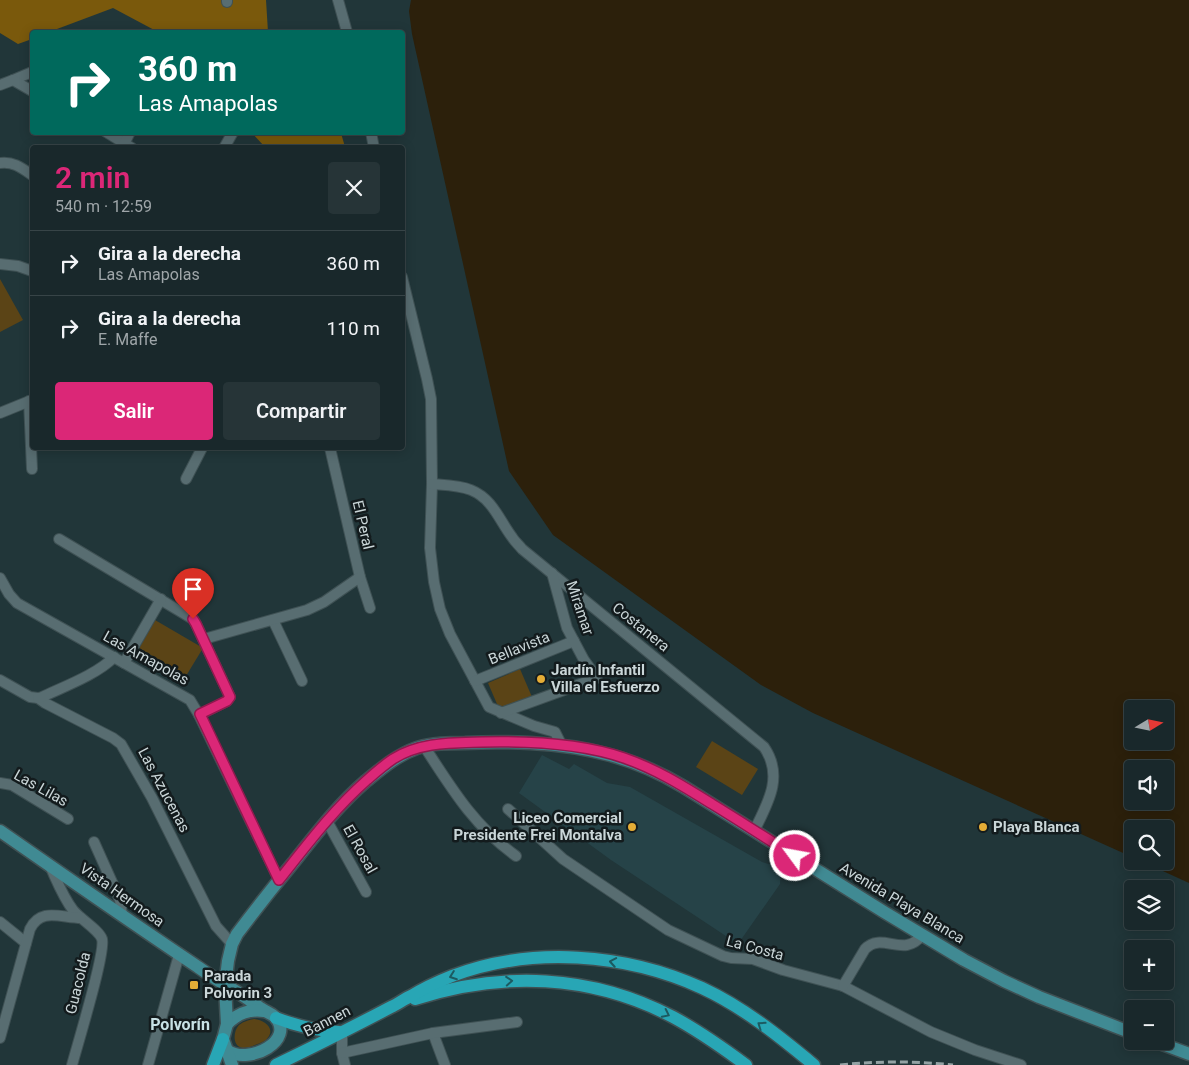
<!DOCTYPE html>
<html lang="es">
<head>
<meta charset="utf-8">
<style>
  body { margin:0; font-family:Roboto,sans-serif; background:#263437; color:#f1f3f6; height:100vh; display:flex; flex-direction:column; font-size:19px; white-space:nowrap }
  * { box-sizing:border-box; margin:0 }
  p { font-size:16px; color:#9fa6a9 }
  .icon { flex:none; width:28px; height:28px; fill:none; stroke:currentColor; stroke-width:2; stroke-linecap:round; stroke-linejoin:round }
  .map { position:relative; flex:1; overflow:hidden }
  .details { position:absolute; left:30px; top:145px; width:375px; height:305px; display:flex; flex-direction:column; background:#19282b; border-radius:5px; box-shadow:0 2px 12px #0003,0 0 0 1px #374447 }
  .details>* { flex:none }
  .top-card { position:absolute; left:30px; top:30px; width:375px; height:105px; border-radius:5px; box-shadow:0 2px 12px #0003,0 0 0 1px #374447; background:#00695c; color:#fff; overflow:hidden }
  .needle { width:32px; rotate:80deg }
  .buttons { position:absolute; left:1124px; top:700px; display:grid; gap:10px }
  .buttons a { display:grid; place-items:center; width:50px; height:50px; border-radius:5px; background:#19282b; box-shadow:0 2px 12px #0003,0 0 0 1px #374447; font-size:25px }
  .pin { position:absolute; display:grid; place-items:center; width:42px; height:42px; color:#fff; margin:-51px -21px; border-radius:50% 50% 50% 0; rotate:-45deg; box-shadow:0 0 5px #0007 }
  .pin .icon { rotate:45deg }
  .me { position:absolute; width:55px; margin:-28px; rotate:302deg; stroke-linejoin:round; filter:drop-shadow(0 0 4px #0008) }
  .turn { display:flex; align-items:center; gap:18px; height:105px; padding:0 25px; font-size:22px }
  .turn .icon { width:65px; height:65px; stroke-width:2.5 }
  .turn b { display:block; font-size:35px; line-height:42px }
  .round { display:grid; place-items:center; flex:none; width:52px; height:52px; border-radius:5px; background:#263437 }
  .head { display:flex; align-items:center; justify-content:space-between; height:85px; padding:0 25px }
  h1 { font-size:30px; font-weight:600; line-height:38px; color:#db2777 }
  .primary-button { display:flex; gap:10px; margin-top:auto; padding:10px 25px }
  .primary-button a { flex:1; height:58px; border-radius:5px; background:#db2777; color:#fff; font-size:20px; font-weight:600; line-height:58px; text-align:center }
  .primary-button a+a { background:#263437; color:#f1f3f6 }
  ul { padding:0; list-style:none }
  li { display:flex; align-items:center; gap:15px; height:65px; padding:0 25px; border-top:1px solid #374447 }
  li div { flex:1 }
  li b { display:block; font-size:19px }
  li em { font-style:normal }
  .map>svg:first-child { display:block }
  .built { fill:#264348 }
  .green { fill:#5b4416 }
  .forest { fill:#7a590c }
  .water { fill:#2c200b; fill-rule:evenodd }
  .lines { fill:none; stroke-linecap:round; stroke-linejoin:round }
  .street-casing { stroke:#3f5154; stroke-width:12 }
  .secondary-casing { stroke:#3f5154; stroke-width:15 }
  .primary-casing { stroke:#3f5154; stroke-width:15 }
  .street { stroke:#586d71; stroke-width:10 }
  .secondary { stroke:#408a93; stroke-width:12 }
  .primary { stroke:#28a6b5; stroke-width:12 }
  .rail { stroke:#93a2a4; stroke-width:3; stroke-dasharray:8 4; stroke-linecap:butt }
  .oneway { stroke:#1c5a61 }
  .route-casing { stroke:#8e194d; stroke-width:12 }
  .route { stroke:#db2777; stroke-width:9 }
  .poi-dot { fill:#e5ad36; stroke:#131b1d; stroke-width:2 }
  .labels { text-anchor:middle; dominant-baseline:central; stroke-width:5; stroke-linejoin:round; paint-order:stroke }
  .street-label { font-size:15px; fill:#cad6d8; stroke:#131b1d }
  .poi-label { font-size:15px; font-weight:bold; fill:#cad6d8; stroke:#131b1d; text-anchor:start }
  .neighbourhood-label { font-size:16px; font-weight:bold; fill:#c8e1e5; stroke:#131b1d }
</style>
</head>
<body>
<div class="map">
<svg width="1189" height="1065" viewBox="0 0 1189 1065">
  <rect width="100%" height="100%" fill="#213639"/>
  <!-- built -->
  <polygon class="built" points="542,755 569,769 574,764 607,783 630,787 762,862 781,868 780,884 738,944 611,860 519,793"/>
  <!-- green -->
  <g class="green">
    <polygon points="0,279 23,320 0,332"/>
    <polygon points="155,620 203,648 186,676 139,648"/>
    <polygon points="520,669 532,697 500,711 488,683"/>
    <polygon points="712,741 758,769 742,795 696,767"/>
    <path d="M254,1019C265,1020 277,1029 266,1040C263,1042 258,1044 255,1045C251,1047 247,1048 243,1048C232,1047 233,1031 239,1025C244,1021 249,1020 254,1019Z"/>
  </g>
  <!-- forest -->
  <g class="forest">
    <polygon points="0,0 266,0 268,32 158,32 113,8 49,32 32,32 32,39 18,44 0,33"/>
    <polygon points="252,133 341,133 345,147 265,147"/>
  </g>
  <!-- water -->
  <path class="water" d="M411,0H1189V883L1141,861H1165V829H1132V857L813,713L761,685L553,535L509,471L412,34L409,11ZM1132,709H1165V741H1132ZM1132,769H1165V801H1132Z"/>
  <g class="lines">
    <defs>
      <g id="street">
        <polyline points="227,0 227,2"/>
        <polyline points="338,0 347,32"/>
        <polyline points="13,80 32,72"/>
        <polyline points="0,85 13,80 32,91"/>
        <polyline points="106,132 132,148"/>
        <polyline points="371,132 374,148"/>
        <polyline points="122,148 130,132"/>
        <polyline points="224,148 233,132"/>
        <path d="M0,163C13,161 22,168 32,175"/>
        <polyline points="0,264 18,266 32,271"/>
        <polyline points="402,277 427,379 431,399 432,484 430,548 434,582 440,609 450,634 489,707 534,726 555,732 562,746"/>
        <polyline points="29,401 32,469"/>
        <polyline points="0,413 32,400"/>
        <polyline points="330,448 360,577 370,608"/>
        <polyline points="186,479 202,448"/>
        <path d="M432,484C445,485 459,485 471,490C493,499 499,520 512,537C515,542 519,545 522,549L764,747C784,776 768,803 754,831"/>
        <polyline points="59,539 193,619 196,624 230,697 227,701 199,715"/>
        <polyline points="0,578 9,594 17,603 190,700 199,715 279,880"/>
        <polyline points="273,620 302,681"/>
        <polyline points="204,639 307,610 324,602 360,577"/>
        <polyline points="124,663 161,599"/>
        <polyline points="0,680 30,697 38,698 45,703 113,738 121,744 152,798 216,926 232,944"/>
        <polyline points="475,681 574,641"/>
        <path d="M38,698L42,697C63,687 98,674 114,657"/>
        <polyline points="501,713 597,678 584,660 567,628 552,573"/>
        <path d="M424,746C452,789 474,826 516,856"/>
        <polyline points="0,783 12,785 68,819"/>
        <polyline points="508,809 563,859 668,930 723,956 731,958 753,959 783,970 843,986 931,1032 975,1050 1021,1065"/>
        <polyline points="327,821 366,892"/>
        <polyline points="94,842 120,900 122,915"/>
        <path d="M50,866C57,881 63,897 73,910C80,919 99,930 102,939C106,952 77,1046 72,1065"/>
        <polyline points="0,922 26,943"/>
        <path d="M843,986L865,949C882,931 904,959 922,935"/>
        <polyline points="342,1032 342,1053 345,1065"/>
        <polyline points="433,1033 445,1065"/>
        <path d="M0,1038L30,929C41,907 61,918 81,918"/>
        <polyline points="342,1053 433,1033 517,1022"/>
        <polyline points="148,1065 179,955"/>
      </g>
      <g id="secondary">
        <path d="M0,831C66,877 132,923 198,967C212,977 226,985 240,994C248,998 255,1005 262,1009C266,1012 271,1013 275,1017C296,1040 250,1065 228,1051"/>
        <path d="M227,1024C238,1013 249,1009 264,1011"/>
        <polyline points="1154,1041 1189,1054"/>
        <path d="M232,1065L223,1039L227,1024L225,986L228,961L232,944L237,934C255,910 274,886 293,863C316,834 338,805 366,781C382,768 397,755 417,748C432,743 449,743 465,743C487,742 508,742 530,743C587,746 634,757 684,787L884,912L964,960L1004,981L1039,997L1132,1033"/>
      </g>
      <g id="primary">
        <path d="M415,999C502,971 591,974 673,1017C699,1031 723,1048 746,1065"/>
        <path d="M276,1018C297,1026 317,1031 339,1032"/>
        <polyline points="213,1065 223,1039"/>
        <path d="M276,1065C315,1046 353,1027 391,1007C398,1004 404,999 411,996C424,988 437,982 452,976C531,946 625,953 702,988C743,1007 779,1036 814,1065"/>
      </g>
    </defs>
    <!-- street casing -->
    <use href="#street" class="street-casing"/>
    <!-- secondary casing -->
    <use href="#secondary" class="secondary-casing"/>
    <!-- primary casing -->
    <use href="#primary" class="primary-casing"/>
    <!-- street -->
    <use href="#street" class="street"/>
    <!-- secondary -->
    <use href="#secondary" class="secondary"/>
    <!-- primary -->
    <use href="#primary" class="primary"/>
    <!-- rail -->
    <path class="rail" d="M840,1065C878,1061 915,1061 953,1065"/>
  </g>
  <!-- one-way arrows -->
  <defs><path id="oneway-chevron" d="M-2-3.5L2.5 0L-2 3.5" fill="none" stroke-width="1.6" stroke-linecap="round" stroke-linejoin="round" transform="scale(1.25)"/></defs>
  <g class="oneway">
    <use href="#oneway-chevron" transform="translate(613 962) rotate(-170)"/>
    <use href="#oneway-chevron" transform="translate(453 976) rotate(160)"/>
    <use href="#oneway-chevron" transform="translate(509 981) rotate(-4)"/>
    <use href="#oneway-chevron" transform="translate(666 1014) rotate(26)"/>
    <use href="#oneway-chevron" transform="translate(761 1025) rotate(-145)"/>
  </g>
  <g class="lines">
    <defs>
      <path id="route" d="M193,619L196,624L230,697L227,701L200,714L279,880C307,845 333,810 367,780C375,773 384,765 393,759C420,742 451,743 482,742C526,741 583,744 624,758C656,769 683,786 712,804C740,821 767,839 795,856"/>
    </defs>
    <!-- route casing -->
    <use href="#route" class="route-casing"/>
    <!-- route -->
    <use href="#route" class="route"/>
  </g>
  <!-- markers -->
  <g class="poi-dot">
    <circle cx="541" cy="679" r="5"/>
    <circle cx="632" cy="827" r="5"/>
    <circle cx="983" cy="827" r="5"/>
    <rect x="189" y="980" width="10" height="10" rx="2.5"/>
  </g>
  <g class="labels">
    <!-- street labels -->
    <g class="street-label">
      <text transform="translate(363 525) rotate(77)">El Peral</text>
      <text transform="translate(580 608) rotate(71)">Miramar</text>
      <text transform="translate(641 627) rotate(39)">Costanera</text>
      <text transform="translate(519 648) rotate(-22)">Bellavista</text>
      <text transform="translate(146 658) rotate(29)">Las Amapolas</text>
      <text transform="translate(41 788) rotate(29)">Las Lilas</text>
      <text transform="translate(164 790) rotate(62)">Las Azucenas</text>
      <text transform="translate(360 849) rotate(61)">El Rosal</text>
      <text transform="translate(122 895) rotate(35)">Vista Hermosa</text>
      <text transform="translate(902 903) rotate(31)">Avenida Playa Blanca</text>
      <text transform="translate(755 948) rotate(15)">La Costa</text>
      <text transform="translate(78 983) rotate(-76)">Guacolda</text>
      <text transform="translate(327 1021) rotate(-27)">Bannen</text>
    </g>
    <!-- poi labels -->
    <g class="poi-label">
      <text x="551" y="670">Jardín Infantil<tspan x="551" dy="17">Villa el Esfuerzo</tspan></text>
      <text x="622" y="818" text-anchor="end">Liceo Comercial<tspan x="622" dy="17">Presidente Frei Montalva</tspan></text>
      <text x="993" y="827">Playa Blanca</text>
      <text x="204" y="976">Parada<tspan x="204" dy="17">Polvorin 3</tspan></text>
    </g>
    <!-- neighbourhood labels -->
    <g class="neighbourhood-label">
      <text x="180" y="1024">Polvorín</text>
    </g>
  </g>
</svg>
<div class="buttons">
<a><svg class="needle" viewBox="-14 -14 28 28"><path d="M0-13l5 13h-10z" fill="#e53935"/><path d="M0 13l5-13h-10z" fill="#9fa6a9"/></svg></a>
<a><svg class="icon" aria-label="sound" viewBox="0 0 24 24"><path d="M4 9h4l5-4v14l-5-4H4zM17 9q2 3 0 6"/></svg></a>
<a><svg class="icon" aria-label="search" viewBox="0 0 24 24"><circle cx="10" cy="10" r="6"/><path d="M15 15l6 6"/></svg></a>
<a><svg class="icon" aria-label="layers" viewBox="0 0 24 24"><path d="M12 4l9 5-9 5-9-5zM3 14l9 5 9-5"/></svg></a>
<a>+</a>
<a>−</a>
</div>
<div class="pin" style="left:193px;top:619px;background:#d93025"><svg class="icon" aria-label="arrive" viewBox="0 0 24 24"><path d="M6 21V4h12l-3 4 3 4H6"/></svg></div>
<svg class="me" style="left:795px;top:856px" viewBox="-20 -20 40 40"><circle r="17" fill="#db2777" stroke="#fff" stroke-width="3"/><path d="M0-11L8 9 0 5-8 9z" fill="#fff"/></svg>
<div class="top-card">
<div class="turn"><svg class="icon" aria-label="right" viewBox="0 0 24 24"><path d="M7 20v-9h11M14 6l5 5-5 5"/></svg><div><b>360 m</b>Las Amapolas</div></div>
</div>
<section class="details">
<div class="head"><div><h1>2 min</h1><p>540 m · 12:59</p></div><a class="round"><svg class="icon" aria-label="close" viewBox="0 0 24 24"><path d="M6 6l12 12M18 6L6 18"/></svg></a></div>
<ul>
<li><svg class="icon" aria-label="right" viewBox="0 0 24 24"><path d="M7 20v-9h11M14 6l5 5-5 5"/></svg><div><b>Gira a la derecha</b><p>Las Amapolas</p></div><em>360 m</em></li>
<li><svg class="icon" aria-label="right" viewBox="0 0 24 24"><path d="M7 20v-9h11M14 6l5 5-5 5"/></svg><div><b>Gira a la derecha</b><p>E. Maffe</p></div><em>110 m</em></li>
</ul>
<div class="primary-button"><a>Salir</a><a>Compartir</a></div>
</section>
</div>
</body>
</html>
